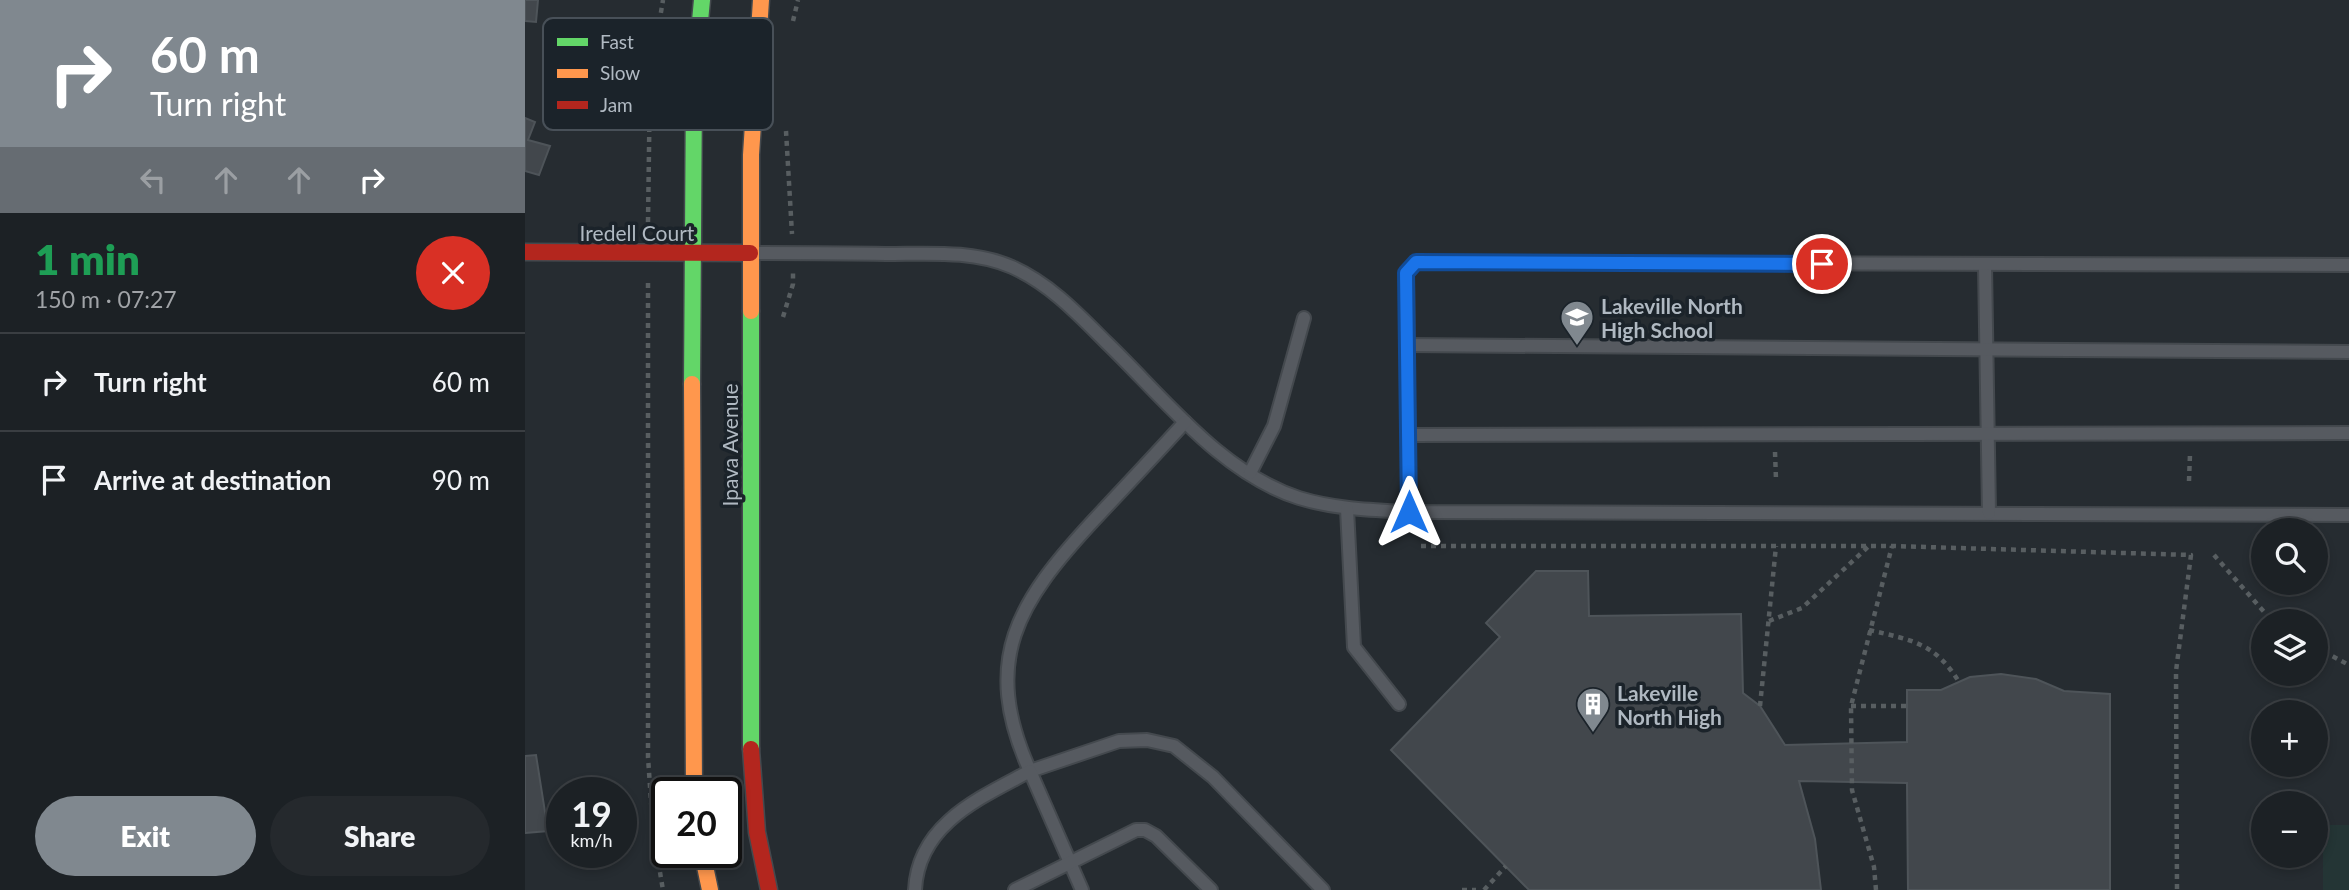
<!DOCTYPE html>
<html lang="en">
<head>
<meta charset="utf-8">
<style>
  body { margin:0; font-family:Lato,sans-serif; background:#25292d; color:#f1f3f6; height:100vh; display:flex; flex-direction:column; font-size:26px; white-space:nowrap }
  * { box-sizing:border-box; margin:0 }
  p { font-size:23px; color:#a0a3a7 }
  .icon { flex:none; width:38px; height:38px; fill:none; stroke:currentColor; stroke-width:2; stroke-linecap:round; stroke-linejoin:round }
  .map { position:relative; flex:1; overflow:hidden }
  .details { display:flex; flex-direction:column; background:#1c2125; width:525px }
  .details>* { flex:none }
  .hud { background:#80888f; color:#fff; overflow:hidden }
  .fabs { position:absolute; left:1726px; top:518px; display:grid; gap:14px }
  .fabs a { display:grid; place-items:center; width:77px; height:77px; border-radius:50%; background:#1c2125; box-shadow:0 4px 10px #0003,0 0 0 2px #3a3e42; font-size:35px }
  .speed { position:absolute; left:21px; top:777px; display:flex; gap:14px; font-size:35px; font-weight:700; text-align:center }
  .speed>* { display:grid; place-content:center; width:91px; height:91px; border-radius:50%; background:#1c2125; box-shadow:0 4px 10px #0003,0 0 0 2px #3a3e42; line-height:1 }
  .speed small { font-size:18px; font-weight:400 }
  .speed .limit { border:4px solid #111; border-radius:10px; background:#fff; color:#111 }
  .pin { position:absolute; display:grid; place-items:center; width:60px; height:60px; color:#fff; margin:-30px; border:4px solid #fff; border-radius:50%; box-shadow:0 2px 7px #0007 }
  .me { position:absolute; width:77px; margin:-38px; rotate:0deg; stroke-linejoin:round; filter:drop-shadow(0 0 5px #0008) }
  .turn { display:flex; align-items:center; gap:24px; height:147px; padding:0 35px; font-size:32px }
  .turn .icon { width:91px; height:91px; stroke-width:2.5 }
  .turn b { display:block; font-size:49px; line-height:60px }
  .lanes { display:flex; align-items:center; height:66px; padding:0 35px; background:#0003; justify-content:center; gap:35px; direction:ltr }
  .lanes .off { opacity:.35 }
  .round { display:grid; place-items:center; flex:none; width:74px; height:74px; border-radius:37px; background:#25292d }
  .head { display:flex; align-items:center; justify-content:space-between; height:119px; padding:0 35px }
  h1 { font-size:42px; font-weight:800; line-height:52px; color:#1e9e55 }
  .action { display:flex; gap:14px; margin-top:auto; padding:14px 35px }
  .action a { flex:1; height:80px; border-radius:42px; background:#80888f; color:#fff; font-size:28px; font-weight:800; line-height:80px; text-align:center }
  .action a+a { background:#25292d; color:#f1f3f6 }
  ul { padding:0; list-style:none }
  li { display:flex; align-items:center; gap:21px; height:98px; padding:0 35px; border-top:2px solid #3a3e42 }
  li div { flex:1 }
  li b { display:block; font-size:26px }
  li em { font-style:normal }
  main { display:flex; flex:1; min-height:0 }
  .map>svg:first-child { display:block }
  .green { fill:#243535 }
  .building { fill:#42474c; stroke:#4e5459; stroke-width:2 }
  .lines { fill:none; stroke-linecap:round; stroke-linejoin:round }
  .lane-casing { stroke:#44494e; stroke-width:16 }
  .fast-casing { stroke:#44494e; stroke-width:19 }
  .slow-casing { stroke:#44494e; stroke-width:19 }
  .jam-casing { stroke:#44494e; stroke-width:19 }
  .path { stroke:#585e61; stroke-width:4.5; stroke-dasharray:5 5; stroke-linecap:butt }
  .lane { stroke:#565a60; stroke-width:12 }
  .fast { stroke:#63d668; stroke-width:16 }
  .slow { stroke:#ff974d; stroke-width:16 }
  .jam { stroke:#b3261e; stroke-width:16 }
  .route-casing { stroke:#114b97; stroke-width:18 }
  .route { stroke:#1a73e8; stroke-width:12 }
  .labels { text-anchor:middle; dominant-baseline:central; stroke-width:7; stroke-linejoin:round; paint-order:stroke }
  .street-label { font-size:21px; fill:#b0b9c2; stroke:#1b232a }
  .poi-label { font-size:21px; font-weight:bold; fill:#b0b9c2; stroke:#1b232a; text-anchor:start }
  .key { fill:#1b232a; stroke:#485058; stroke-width:2 }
  .key-label { font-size:19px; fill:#b0b9c2 }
</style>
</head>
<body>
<main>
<section class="details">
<div class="hud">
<div class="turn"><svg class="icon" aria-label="right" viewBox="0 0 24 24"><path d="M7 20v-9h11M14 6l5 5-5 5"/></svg><div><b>60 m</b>Turn right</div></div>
<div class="lanes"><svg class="icon off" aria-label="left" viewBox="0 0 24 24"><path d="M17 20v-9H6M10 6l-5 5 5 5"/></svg><svg class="icon off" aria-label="ahead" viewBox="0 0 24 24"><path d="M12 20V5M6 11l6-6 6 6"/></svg><svg class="icon off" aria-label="ahead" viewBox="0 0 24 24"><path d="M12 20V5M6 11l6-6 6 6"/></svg><svg class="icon" aria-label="right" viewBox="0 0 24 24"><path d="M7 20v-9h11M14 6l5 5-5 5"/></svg></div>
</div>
<div class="head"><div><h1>1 min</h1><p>150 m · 07:27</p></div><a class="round" style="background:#d93025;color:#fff"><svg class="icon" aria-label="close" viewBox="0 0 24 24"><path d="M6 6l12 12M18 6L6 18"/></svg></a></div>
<ul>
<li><svg class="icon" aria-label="right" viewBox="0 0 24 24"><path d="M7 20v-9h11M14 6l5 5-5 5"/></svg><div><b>Turn right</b></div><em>60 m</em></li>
<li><svg class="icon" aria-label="arrive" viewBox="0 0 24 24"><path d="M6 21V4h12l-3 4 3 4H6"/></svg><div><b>Arrive at destination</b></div><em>90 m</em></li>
</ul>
<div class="action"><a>Exit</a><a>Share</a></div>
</section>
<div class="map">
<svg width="1824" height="890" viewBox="0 0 1824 890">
  <rect width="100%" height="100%" fill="#262c31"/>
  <!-- green -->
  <rect class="green" x="1798" y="825" width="26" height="65"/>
  <!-- building -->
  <g class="building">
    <polygon points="0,0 13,0 11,22 0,21"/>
    <polygon points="0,118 10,122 3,140 25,146 14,175 0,171"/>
    <polygon points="1011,571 1063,571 1064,616 1216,614 1218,693 1235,706 1260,745 1382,742 1382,690 1416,690 1445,677 1476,674 1511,679 1539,691 1585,694 1585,890 1383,890 1382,783 1274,781 1290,839 1296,890 1004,890 866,750 975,637 961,623"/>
    <polygon points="11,755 23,831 0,833 0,756"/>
  </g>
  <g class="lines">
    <defs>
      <g id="lane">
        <path d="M229,253C273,253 317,253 361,254C403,254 448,250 487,267C525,284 553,314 582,343C639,398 696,473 774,498C810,509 847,510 884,512L1824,515"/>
        <polyline points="1460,265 1464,513"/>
        <polyline points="882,345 1824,352"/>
        <path d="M660,422C630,455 600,487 569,520C493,602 455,660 505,771L594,741L622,740L649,746L688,777L798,890"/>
        <polyline points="884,435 1824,433"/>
        <polyline points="725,473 749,426 779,318"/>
        <polyline points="822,509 829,647 874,704"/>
        <polyline points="884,512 882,273 891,262 1824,265"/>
        <path d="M390,890C393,824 455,798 505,771L557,890"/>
        <polyline points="490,890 611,830 620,830 631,836 686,890"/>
      </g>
      <g id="fast">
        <polyline points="226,311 226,749"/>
        <polyline points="167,384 169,85 177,0"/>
      </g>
      <g id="slow">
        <polyline points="226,311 226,155 236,0"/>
        <polyline points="167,384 169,793"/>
        <polyline points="177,852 185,890"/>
      </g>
      <g id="jam">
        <polyline points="0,252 225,253"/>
        <polyline points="226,749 232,832 244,890"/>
      </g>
    </defs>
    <!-- lane casing -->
    <use href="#lane" class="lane-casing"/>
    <!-- fast casing -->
    <use href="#fast" class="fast-casing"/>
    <!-- slow casing -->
    <use href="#slow" class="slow-casing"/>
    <!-- jam casing -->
    <use href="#jam" class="jam-casing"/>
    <!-- path -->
    <g class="path">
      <polyline points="268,21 273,0"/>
      <polyline points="261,131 267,234"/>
      <polyline points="123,222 125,79 138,0"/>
      <polyline points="123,283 123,757 128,831 138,890"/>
      <polyline points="258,317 268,284 268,271"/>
      <polyline points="1250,452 1251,480"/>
      <polyline points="1664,481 1665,454"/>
      <polyline points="896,546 1367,546 1666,555 1651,671 1652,890"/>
      <polyline points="1689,555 1747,621"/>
      <polyline points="1244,621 1277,608 1344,546"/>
      <path d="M1344,630C1387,640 1410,643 1434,682"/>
      <polyline points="1790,647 1824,665"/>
      <polyline points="1235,706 1251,546"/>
      <polyline points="1326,706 1382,706"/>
      <polyline points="937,890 951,890"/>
      <polyline points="959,890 981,866"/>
      <polyline points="1351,890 1349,867 1327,790 1326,706 1367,546"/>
    </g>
    <!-- lane -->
    <use href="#lane" class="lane"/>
    <!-- fast -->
    <use href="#fast" class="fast"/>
    <!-- slow -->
    <use href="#slow" class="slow"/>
    <!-- jam -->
    <use href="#jam" class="jam"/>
  </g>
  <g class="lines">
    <defs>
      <polyline id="route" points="884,512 881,273 891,262 1297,264"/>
    </defs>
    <!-- route casing -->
    <use href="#route" class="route-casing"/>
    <!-- route -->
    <use href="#route" class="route"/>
  </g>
  <!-- icons -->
  <defs>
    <symbol id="school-pin" viewBox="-11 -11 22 30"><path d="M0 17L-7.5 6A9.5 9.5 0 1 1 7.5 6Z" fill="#80888f" stroke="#1b232a"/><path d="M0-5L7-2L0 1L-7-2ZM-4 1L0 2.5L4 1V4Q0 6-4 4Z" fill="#fff"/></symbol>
    <symbol id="building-pin" viewBox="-11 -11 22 30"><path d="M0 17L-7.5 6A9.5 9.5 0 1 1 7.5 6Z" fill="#80888f" stroke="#1b232a"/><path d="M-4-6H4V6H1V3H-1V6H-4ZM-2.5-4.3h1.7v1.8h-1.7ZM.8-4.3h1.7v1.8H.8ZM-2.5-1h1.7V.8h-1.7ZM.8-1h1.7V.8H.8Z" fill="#fff"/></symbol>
  </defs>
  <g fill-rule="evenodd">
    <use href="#school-pin" x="1033" y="298" width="38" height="52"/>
    <use href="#building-pin" x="1049" y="685" width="38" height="52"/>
  </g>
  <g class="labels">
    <!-- street labels -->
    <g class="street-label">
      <text x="112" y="232">Iredell Court</text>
      <text transform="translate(204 445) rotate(-90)">Ipava Avenue</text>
    </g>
    <!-- poi labels -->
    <g class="poi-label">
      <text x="1076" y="305">Lakeville North<tspan x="1076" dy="24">High School</tspan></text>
      <text x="1092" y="692">Lakeville<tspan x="1092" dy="24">North High</tspan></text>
    </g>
  </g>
  <!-- legend -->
  <rect x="18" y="18" width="230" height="112" rx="10" class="key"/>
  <rect x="32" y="38" width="31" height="8" fill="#63d668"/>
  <rect x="32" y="69" width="31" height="9" fill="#ff974d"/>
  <rect x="32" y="101" width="31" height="8" fill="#b3261e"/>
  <g class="key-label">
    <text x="75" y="49">Fast</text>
    <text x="75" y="80">Slow</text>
    <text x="75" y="112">Jam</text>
  </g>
</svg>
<div class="fabs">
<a><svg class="icon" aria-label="search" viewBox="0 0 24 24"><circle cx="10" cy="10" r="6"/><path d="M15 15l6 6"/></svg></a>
<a><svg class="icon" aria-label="layers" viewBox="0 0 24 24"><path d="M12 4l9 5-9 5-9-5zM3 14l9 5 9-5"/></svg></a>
<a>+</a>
<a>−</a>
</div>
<div class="speed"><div>19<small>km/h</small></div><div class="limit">20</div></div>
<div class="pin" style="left:1297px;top:264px;background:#d93025"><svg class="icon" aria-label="arrive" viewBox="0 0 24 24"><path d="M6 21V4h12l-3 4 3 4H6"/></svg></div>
<svg class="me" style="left:884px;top:512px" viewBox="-20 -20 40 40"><path d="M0-17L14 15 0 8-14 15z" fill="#1a73e8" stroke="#fff" stroke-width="4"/></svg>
</div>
</main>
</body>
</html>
